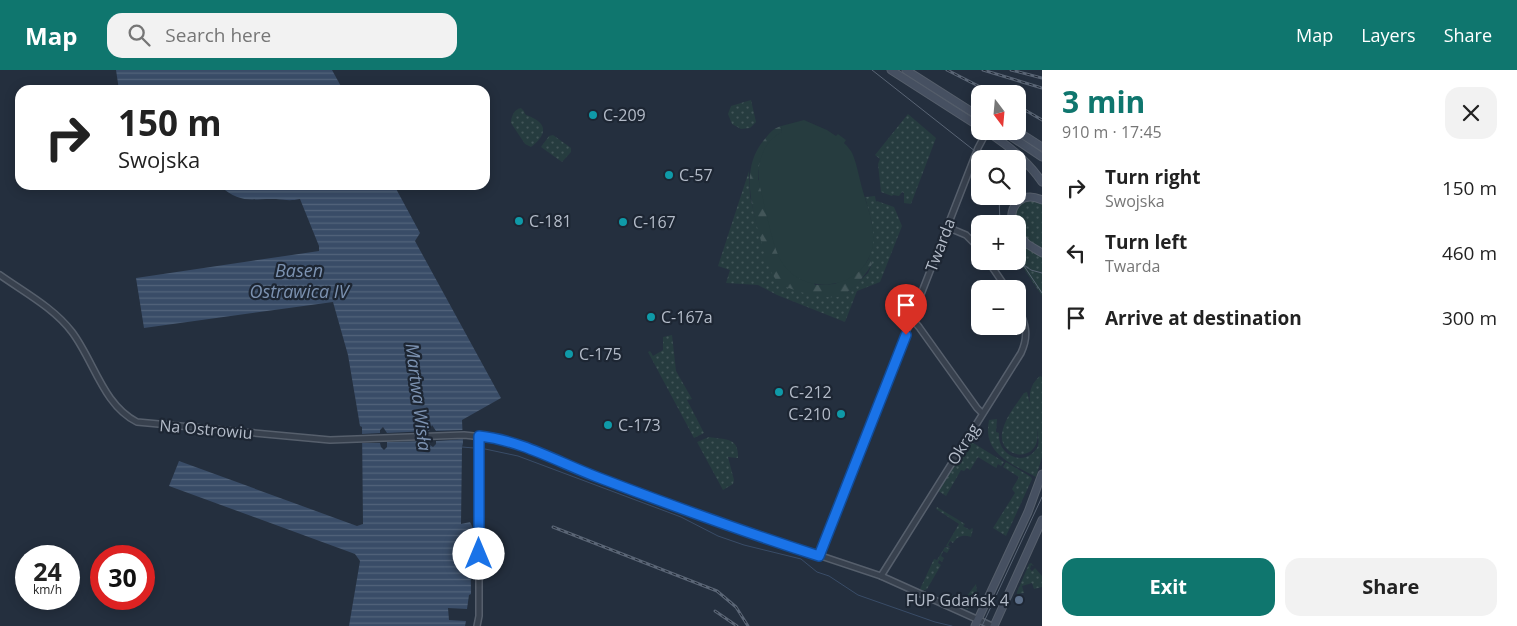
<!DOCTYPE html>
<html lang="en">
<head>
<meta charset="utf-8">
<style>
  body { margin:0; font-family:"Open Sans",sans-serif; background:#f2f2f2; color:#222; height:100vh; display:flex; flex-direction:column; font-size:19px; white-space:nowrap }
  * { box-sizing:border-box; margin:0 }
  p { font-size:16px; color:#767676 }
  .icon { flex:none; width:28px; height:28px; fill:none; stroke:currentColor; stroke-width:2; stroke-linecap:round; stroke-linejoin:round }
  .map { position:relative; flex:1; overflow:hidden }
  .panel { display:flex; flex-direction:column; background:#fff; width:475px }
  .panel>* { flex:none }
  .hud { position:absolute; left:15px; top:15px; width:475px; height:105px; border-radius:15px; box-shadow:0 2px 12px #0003; background:#fff; color:#222; overflow:hidden }
  .needle { width:32px; rotate:164deg }
  .buttons { position:absolute; left:971px; top:15px; display:grid; gap:10px }
  .buttons a { display:grid; place-items:center; width:55px; height:55px; border-radius:10px; background:#fff; box-shadow:0 2px 12px #0003; font-size:25px }
  .speed { position:absolute; left:15px; top:475px; display:flex; gap:10px; font-size:25px; font-weight:700; text-align:center }
  .speed>* { display:grid; place-content:center; width:65px; height:65px; border-radius:50%; background:#fff; box-shadow:0 2px 12px #0003; line-height:1 }
  .speed small { font-size:12px; font-weight:400 }
  .speed .limit { border:8px solid #d22; background:#fff; color:#111 }
  .pin { position:absolute; display:grid; place-items:center; width:42px; height:42px; color:#fff; margin:-51px -21px; border-radius:50% 50% 50% 0; rotate:-45deg; box-shadow:0 0 5px #0007 }
  .pin .icon { rotate:45deg }
  .me { position:absolute; width:55px; margin:-28px; rotate:0deg; stroke-linejoin:round; filter:drop-shadow(0 0 4px #0008) }
  .turn { display:flex; align-items:center; gap:18px; height:105px; padding:0 20px; font-size:22px }
  .turn .icon { width:65px; height:65px; stroke-width:2.5 }
  .turn b { display:block; font-size:35px; line-height:42px }
  .round { display:grid; place-items:center; flex:none; width:52px; height:52px; border-radius:15px; background:#f2f2f2 }
  .head { display:flex; align-items:center; justify-content:space-between; height:85px; padding:0 20px }
  h1 { font-size:30px; font-weight:700; line-height:38px; color:#0f766e }
  .cta { display:flex; gap:10px; margin-top:auto; padding:10px 20px }
  .cta a { flex:1; height:58px; border-radius:15px; background:#0f766e; color:#fff; font-size:20px; font-weight:700; line-height:58px; text-align:center }
  .cta a+a { background:#f2f2f2; color:#222 }
  ul { padding:0; list-style:none }
  li { display:flex; align-items:center; gap:15px; height:65px; padding:0 20px }
  li div { flex:1 }
  li b { display:block; font-size:19px }
  li em { font-style:normal }
  header { display:flex; align-items:center; gap:30px; box-sizing:border-box; height:70px; padding:0 25px; background:#0f766e; color:#fff }
  header strong { font-size:24px }
  nav { display:flex; gap:28px; margin-inline-start:auto; font-size:18px }
  .search { width:350px; height:45px; background:#f2f2f2; display:flex; align-items:center; gap:12px; box-sizing:border-box; padding:0 18px; border-radius:15px; color:#767676; font-size:19px }
  main { display:flex; flex:1; min-height:0 }
  .map>svg:first-child { display:block }
  .grass { fill:url(#grass-dots) }
  .forest { fill:url(#forest-firs) }
  .pitch { fill:#263c3f }
  .water { fill:url(#water-rules) }
  .pier { fill:#242f3e }
  .lines { fill:none; stroke-linecap:round; stroke-linejoin:round }
  .stream { stroke:#394c67; stroke-width:1 }
  .minor-casing { stroke:#565f6c; stroke-width:8 }
  .secondary-casing { stroke:#565f6c; stroke-width:9 }
  .minor { stroke:#38414e; stroke-width:5 }
  .secondary { stroke:#465061; stroke-width:7 }
  .tram { stroke:#5a6575; stroke-width:1 }
  .rail-casing { stroke:#5a6575; stroke-width:3 }
  .rail { stroke:#1d2633; stroke-width:1; stroke-dasharray:4; stroke-linecap:butt }
  .route-casing { stroke:#114b97; stroke-width:12 }
  .route { stroke:#1a73e8; stroke-width:9 }
  .culture-dot { fill:#0f9aa8; stroke:#1d2633; stroke-width:2 }
  .service-dot { fill:#5c6f8a; stroke:#1d2633; stroke-width:2 }
  .labels { text-anchor:middle; dominant-baseline:central; stroke-width:4.5; stroke-linejoin:round; paint-order:stroke }
  .poi-label { font-size:16px; fill:#b4bcc9; stroke:#1d2633; text-anchor:start }
  .street-label { font-size:16px; fill:#b4bcc9; stroke:#1d2633 }
  .water-label { font-size:18px; font-style:italic; fill:#7c92b1; stroke:#1d2633 }
</style>
</head>
<body>
<header>
<strong>Map</strong>
<div class="search"><svg class="icon" aria-label="search" viewBox="0 0 24 24"><circle cx="10" cy="10" r="6"/><path d="M15 15l6 6"/></svg>Search here</div>
<nav><a>Map</a><a>Layers</a><a>Share</a></nav>
</header>
<main>
<div class="map">
<svg width="1042" height="556" viewBox="0 0 1042 556">
  <defs>
    <pattern id="grass-dots" width="8" height="8" patternUnits="userSpaceOnUse" patternTransform="scale(1.25)"><rect width="8" height="8" fill="#263c3f"/><path d="M2 2h.1M6 6h.1" fill="none" stroke="#435659" stroke-width="1.8" stroke-linecap="round"/></pattern>
    <pattern id="forest-firs" width="22" height="20" patternUnits="userSpaceOnUse" patternTransform="scale(1.25)"><rect width="22" height="20" fill="#263c3f"/><path d="M5 1l3.5 6h-7zM16 11l3.5 6h-7z" fill="#435659"/></pattern>
    <pattern id="water-rules" width="6" height="5" patternUnits="userSpaceOnUse" patternTransform="scale(1.25)"><rect width="6" height="5" fill="#394c67"/><path d="M0 2.5h6" fill="none" stroke="#53647b"/></pattern>
  </defs>
  <rect width="100%" height="100%" fill="#242f3e"/>
  <!-- grass -->
  <g class="grass">
    <polygon points="751,30 756,52 750,58 741,59 732,54 728,44 731,36"/>
    <path d="M521,38L524,41L525,44C527,46 530,46 533,48C550,56 543,68 531,77L525,74L511,53C511,47 514,39 521,38Z"/>
    <polygon points="908,44 936,68 911,134 904,133 904,123 902,122 899,126 893,125 892,126 881,122 878,94 880,89 875,85"/>
    <polygon points="553,65 571,78 571,82 562,92 541,77 549,66"/>
    <polygon points="749,101 750,126 756,152 778,212 848,222 868,203 872,194 869,188 872,154 865,127 875,126 876,132 877,131 894,137 902,156 880,212 857,221 845,252 777,225 758,215 726,213 730,200 718,196"/>
    <path d="M1033,130L1042,133V179C1035,175 1028,171 1023,165C1011,151 1011,133 1033,130Z"/>
    <polygon points="1018,170 1029,180 1042,186 1042,226 1018,190"/>
    <polygon points="672,265 676,301 692,329 687,330 704,363 694,368 648,282 650,281 653,286 663,280 663,267"/>
    <path d="M1040,306L1042,307V387L1036,407C1012,394 982,384 989,350L997,349L996,362L999,363C997,387 1027,398 1038,376C1042,352 1016,327 1040,306Z"/>
    <path d="M1027,322C1030,335 1040,358 1037,371C1032,393 999,386 1002,364C1004,349 1016,335 1024,323Z"/>
    <path d="M709,367C724,370 739,366 738,388L728,387L734,410L733,414L723,420L697,372Z"/>
    <polygon points="970,371 1004,392 1001,396 998,394 996,398 978,387 970,400 967,398 964,401 961,400 946,426 937,420 968,372"/>
    <polygon points="1006,392 1031,407 1032,409 1006,466 993,458 1015,423 1012,419 1019,407 1003,397"/>
    <path d="M937,437L965,454L963,456L970,460L972,458L973,459L971,467C964,464 957,466 953,473L950,471L948,475L951,477L946,476L959,454L936,439Z"/>
    <polygon points="945,477 950,478 947,483 943,481 941,486 944,488 942,492 939,490 938,493 941,495 927,519 923,521 920,519 934,489 937,490"/>
    <polygon points="1031,493 1034,496 1031,495 1030,499 1032,501 1035,498 1042,506 1042,517 1034,519 1032,513 1022,516 1024,523 1017,524 1017,522 1029,494"/>
    <path d="M976,514C977,525 981,537 967,539L945,531L948,524L954,526L953,528L956,529L966,527Z"/>
  </g>
  <!-- forest -->
  <path class="forest" d="M781,56L782,62C766,78 759,85 758,109L815,215L835,214L866,193L869,188L872,194C867,203 852,222 841,226C830,231 783,220 776,210C766,196 764,180 759,164C751,133 741,97 764,70C770,63 772,59 781,56Z"/>
  <!-- pitch -->
  <path class="pitch" d="M804,50L827,60L836,66L838,64L846,70L844,73C848,77 851,80 853,85C857,95 859,107 862,118C866,132 872,148 873,162C874,170 873,178 870,185C857,220 804,225 783,194C773,181 765,135 760,117C755,98 762,71 782,62L781,56Z"/>
  <!-- water -->
  <g class="water">
    <polygon points="116,0 332,0 343,20 119,20"/>
    <path d="M219,115H394L420,163L415,171L501,328L462,350L463,373L462,377L461,454L470,452L473,458L470,461L471,524L469,525L467,539L448,538L449,550L466,551L465,556H349L360,491L355,484L169,416L179,391L357,456L363,454L362,357L360,356L348,285L333,232L144,258L136,208L319,181V176L300,129C291,131 285,130 276,129C251,128 241,135 219,115Z"/>
  </g>
  <!-- pier -->
  <polygon class="pier" points="432,355 436,361 464,360 464,369 436,371 436,374 433,377 430,375 429,371 387,372 387,377 384,380 381,377 380,373 362,373 362,364 380,363 380,360 383,357 387,363 429,361"/>
  <g class="lines">
    <!-- stream -->
    <g class="stream">
      <polyline points="462,377 474,378"/>
      <polyline points="485,379 518,386 681,447 718,466 744,475 801,489 817,502 829,506 858,525 935,552 952,556"/>
    </g>
    <defs>
      <g id="minor">
        <polyline points="947,157 966,165 980,179"/>
        <polyline points="988,191 1007,219"/>
        <path d="M0,205C24,222 54,238 72,262C94,291 103,335 137,352L330,370L464,365L502,369L695,444L881,506L992,556"/>
        <polyline points="912,249 919,257 977,338 982,343"/>
        <polyline points="819,486 978,78 987,61"/>
        <path d="M881,506L1021,283C1029,266 1026,254 1018,238"/>
        <polyline points="477,556 479,546 479,366"/>
      </g>
      <g id="secondary">
        <polyline points="891,0 980,57"/>
        <polyline points="906,0 980,47"/>
        <path d="M986,61C1008,75 1027,90 1042,112"/>
        <polyline points="1003,61 1042,87"/>
        <polyline points="1017,61 1042,77"/>
        <path d="M1012,154C1009,134 1023,121 1042,130"/>
        <polyline points="1018,164 1027,174 1042,183"/>
        <polyline points="975,556 1028,442 1042,404"/>
        <polyline points="994,556 1042,450"/>
      </g>
    </defs>
    <!-- minor casing -->
    <use href="#minor" class="minor-casing"/>
    <!-- secondary casing -->
    <use href="#secondary" class="secondary-casing"/>
    <!-- minor -->
    <use href="#minor" class="minor"/>
    <!-- secondary -->
    <use href="#secondary" class="secondary"/>
    <!-- tram -->
    <g class="tram">
      <polyline points="872,0 985,89"/>
      <polyline points="999,126 1000,154"/>
      <polyline points="1018,187 1042,223"/>
      <polyline points="1024,195 1031,200 1042,203"/>
      <polyline points="982,556 1042,427"/>
    </g>
    <defs>
      <g id="rail">
        <polyline points="947,0 994,24"/>
        <polyline points="983,0 1042,18"/>
        <polyline points="1011,0 1042,8"/>
        <polyline points="1018,36 1042,50"/>
        <polyline points="553,457 717,521 736,537 748,556"/>
        <polyline points="715,541 737,556"/>
      </g>
    </defs>
    <!-- rail casing -->
    <use href="#rail" class="rail-casing"/>
    <!-- rail -->
    <use href="#rail" class="rail"/>
  </g>
  <g class="lines">
    <defs>
      <path id="route" d="M479,484V366C520,370 558,392 597,407C670,435 744,462 819,486L906,265"/>
    </defs>
    <!-- route casing -->
    <use href="#route" class="route-casing"/>
    <!-- route -->
    <use href="#route" class="route"/>
  </g>
  <!-- markers -->
  <g class="culture-dot">
    <circle cx="593" cy="45" r="5"/>
    <circle cx="669" cy="105" r="5"/>
    <circle cx="519" cy="151" r="5"/>
    <circle cx="623" cy="152" r="5"/>
    <circle cx="651" cy="247" r="5"/>
    <circle cx="569" cy="284" r="5"/>
    <circle cx="779" cy="322" r="5"/>
    <circle cx="841" cy="344" r="5"/>
    <circle cx="608" cy="355" r="5"/>
  </g>
  <circle class="service-dot" cx="1019" cy="530" r="5"/>
  <g class="labels">
    <!-- poi labels -->
    <g class="poi-label">
      <text x="603" y="45">C-209</text>
      <text x="679" y="105">C-57</text>
      <text x="529" y="151">C-181</text>
      <text x="633" y="152">C-167</text>
      <text x="661" y="247">C-167a</text>
      <text x="579" y="284">C-175</text>
      <text x="789" y="322">C-212</text>
      <text x="831" y="344" text-anchor="end">C-210</text>
      <text x="618" y="355">C-173</text>
      <text x="1009" y="530" text-anchor="end">FUP Gdańsk 4</text>
    </g>
    <!-- street labels -->
    <g class="street-label">
      <text transform="translate(940 175) rotate(-69)">Twarda</text>
      <text transform="translate(206 359) rotate(5)">Na Ostrowiu</text>
      <text transform="translate(963 374) rotate(-58)">Okrąg</text>
    </g>
    <!-- water labels -->
    <g class="water-label">
      <text x="299" y="200">Basen<tspan x="299" dy="21">Ostrawica IV</tspan></text>
      <text transform="translate(419 327) rotate(83)">Martwa Wisła</text>
    </g>
  </g>
</svg>
<div class="buttons">
<a><svg class="needle" viewBox="-14 -14 28 28"><path d="M0-13l5 13h-10z" fill="#e53935"/><path d="M0 13l5-13h-10z" fill="#767676"/></svg></a>
<a><svg class="icon" aria-label="search" viewBox="0 0 24 24"><circle cx="10" cy="10" r="6"/><path d="M15 15l6 6"/></svg></a>
<a>+</a>
<a>−</a>
</div>
<div class="speed"><div>24<small>km/h</small></div><div class="limit">30</div></div>
<div class="pin" style="left:906px;top:265px;background:#d93025"><svg class="icon" aria-label="arrive" viewBox="0 0 24 24"><path d="M6 21V4h12l-3 4 3 4H6"/></svg></div>
<svg class="me" style="left:479px;top:484px" viewBox="-20 -20 40 40"><circle r="19" fill="#fff"/><path d="M0-13L10 11 0 6-10 11z" fill="#1a73e8"/></svg>
<div class="hud">
<div class="turn"><svg class="icon" aria-label="right" viewBox="0 0 24 24"><path d="M7 20v-9h11M14 6l5 5-5 5"/></svg><div><b>150 m</b>Swojska</div></div>
</div>
</div>
<section class="panel">
<div class="head"><div><h1>3 min</h1><p>910 m · 17:45</p></div><a class="round"><svg class="icon" aria-label="close" viewBox="0 0 24 24"><path d="M6 6l12 12M18 6L6 18"/></svg></a></div>
<ul>
<li><svg class="icon" aria-label="right" viewBox="0 0 24 24"><path d="M7 20v-9h11M14 6l5 5-5 5"/></svg><div><b>Turn right</b><p>Swojska</p></div><em>150 m</em></li>
<li><svg class="icon" aria-label="left" viewBox="0 0 24 24"><path d="M17 20v-9H6M10 6l-5 5 5 5"/></svg><div><b>Turn left</b><p>Twarda</p></div><em>460 m</em></li>
<li><svg class="icon" aria-label="arrive" viewBox="0 0 24 24"><path d="M6 21V4h12l-3 4 3 4H6"/></svg><div><b>Arrive at destination</b></div><em>300 m</em></li>
</ul>
<div class="cta"><a>Exit</a><a>Share</a></div>
</section>
</main>
</body>
</html>
